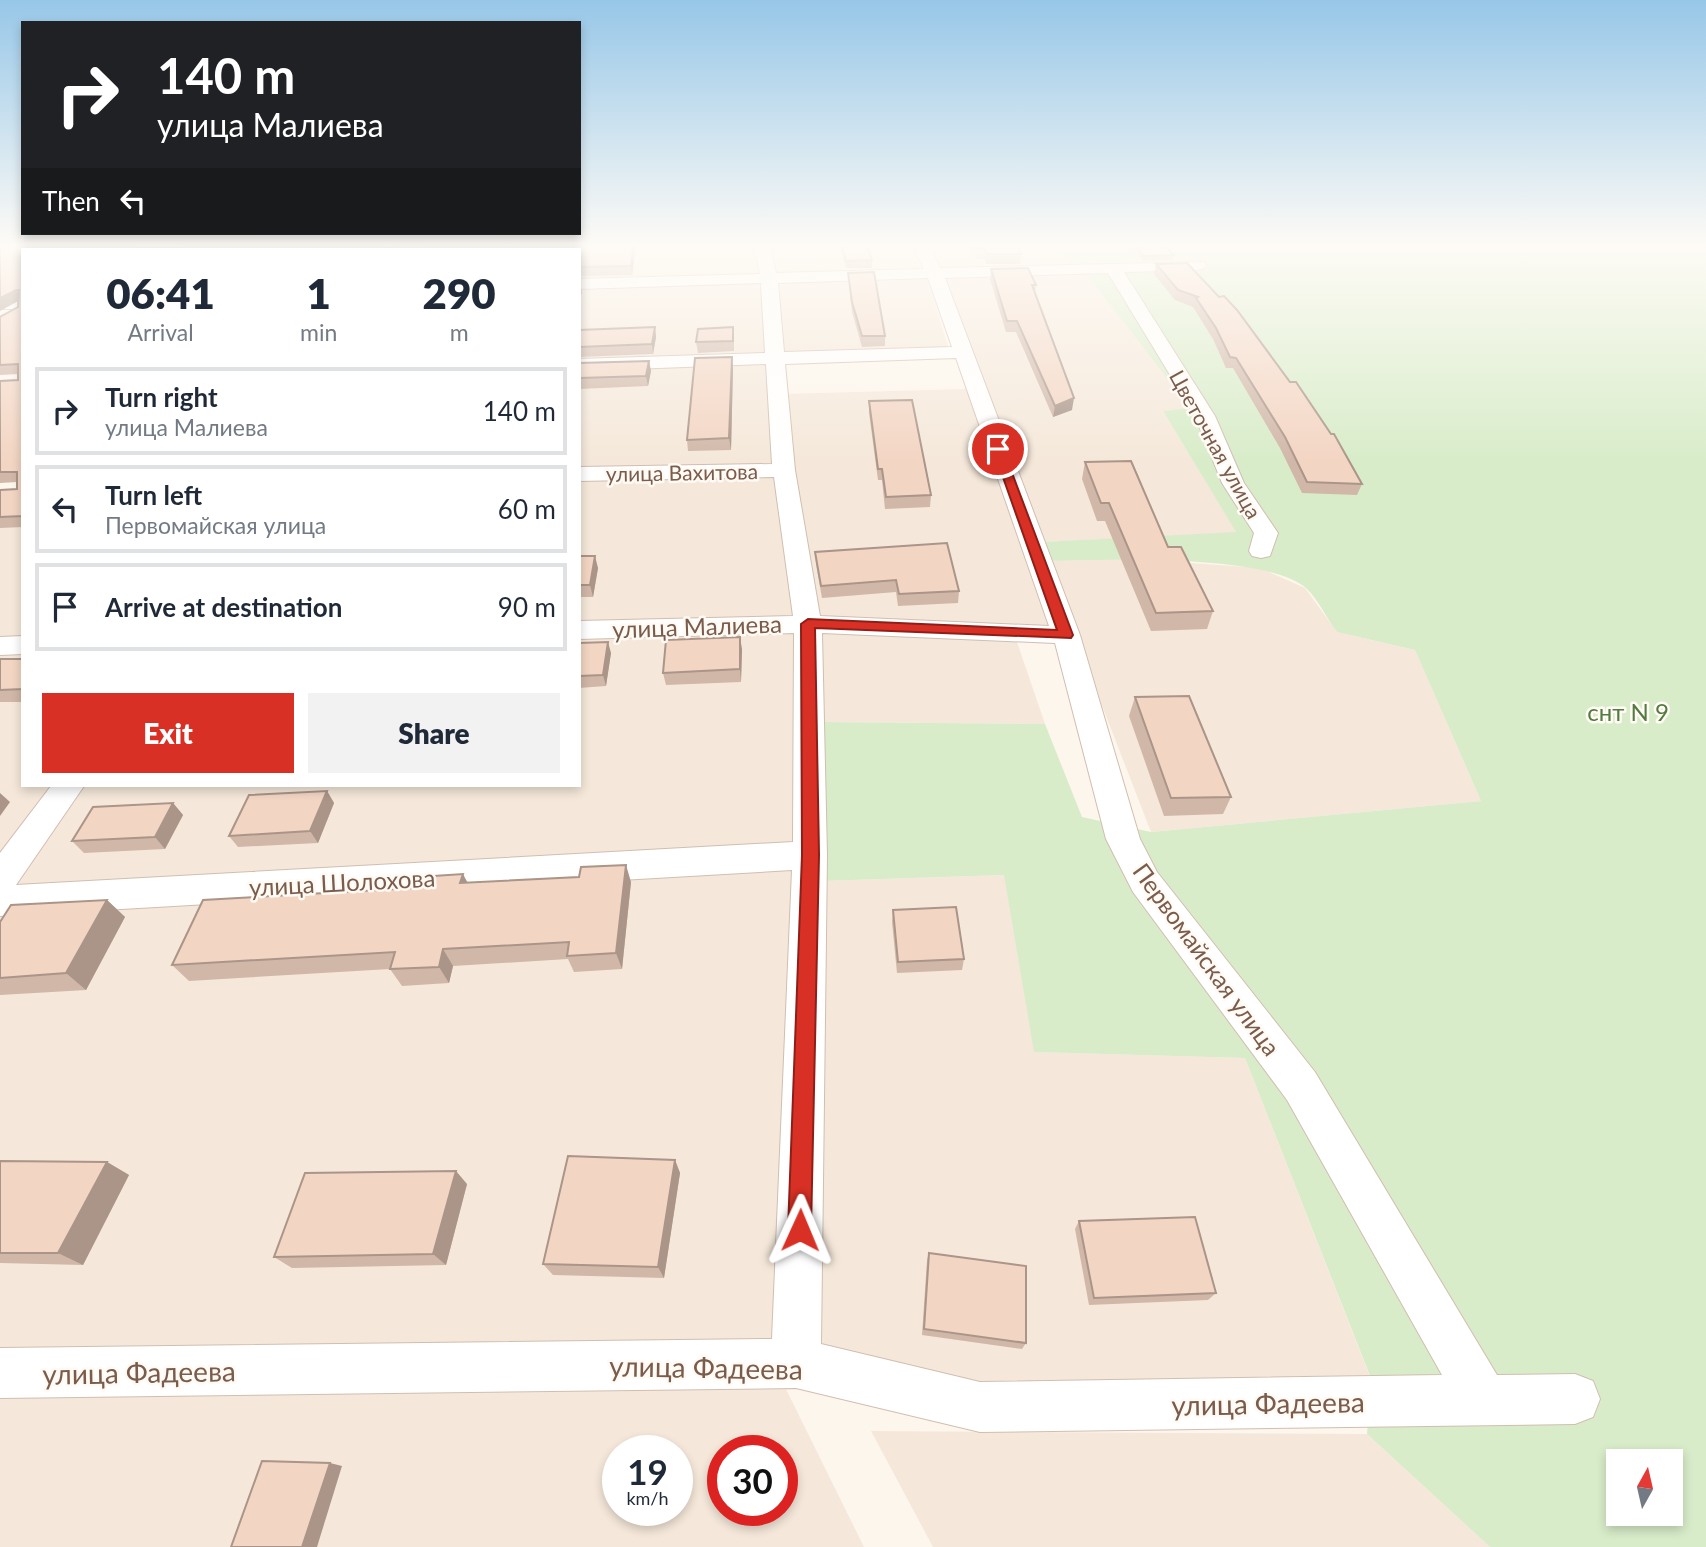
<!DOCTYPE html>
<html lang="en">
<head>
<meta charset="utf-8">
<style>
  body { margin:0; font-family:Lato,sans-serif; background:#f2f2f3; color:#1f2937; height:100vh; display:flex; flex-direction:column; font-size:26px; white-space:nowrap }
  * { box-sizing:border-box; margin:0 }
  p { font-size:23px; color:#747a83 }
  .icon { flex:none; width:38px; height:38px; fill:none; stroke:currentColor; stroke-width:2; stroke-linecap:round; stroke-linejoin:round }
  .map { position:relative; flex:1; overflow:hidden }
  .panel { position:absolute; left:21px; top:248px; width:560px; height:539px; display:flex; flex-direction:column; background:#fff; border-radius:0px; box-shadow:0 4px 10px #0003 }
  .panel>* { flex:none }
  .guide { position:absolute; left:21px; top:21px; width:560px; height:214px; border-radius:0px; box-shadow:0 4px 10px #0003; background:#202124; color:#fff; overflow:hidden }
  .needle { width:46px; rotate:8deg }
  .buttons { position:absolute; left:1606px; top:1449px; display:grid; gap:14px }
  .buttons a { display:grid; place-items:center; width:77px; height:77px; border-radius:0px; background:#fff; box-shadow:0 4px 10px #0003; font-size:35px }
  .speed { position:absolute; left:602px; top:1435px; display:flex; gap:14px; font-size:35px; font-weight:700; text-align:center }
  .speed>* { display:grid; place-content:center; width:91px; height:91px; border-radius:50%; background:#fff; box-shadow:0 4px 10px #0003; line-height:1 }
  .speed small { font-size:18px; font-weight:400 }
  .speed .limit { border:10px solid #d22; background:#fff; color:#111 }
  .pin { position:absolute; display:grid; place-items:center; width:60px; height:60px; color:#fff; margin:-30px; border:4px solid #fff; border-radius:50%; box-shadow:0 2px 7px #0007 }
  .me { position:absolute; width:77px; margin:-38px; rotate:1deg; stroke-linejoin:round; filter:drop-shadow(0 0 5px #0008) }
  .turn { display:flex; align-items:center; gap:24px; height:147px; padding:0 21px; font-size:32px }
  .turn .icon { width:91px; height:91px; stroke-width:2.5 }
  .turn b { display:block; font-size:49px; line-height:60px }
  .then { display:flex; align-items:center; height:66px; padding:0 21px; background:#0003; gap:14px; font-size:26px }
  .eta { display:flex; justify-content:space-evenly; align-items:center; height:119px; text-align:center }
  .eta b { font-size:42px; font-weight:800; line-height:49px }
  .button { display:flex; gap:14px; margin-top:auto; padding:14px 21px }
  .button a { flex:1; height:80px; border-radius:0px; background:#d93025; color:#fff; font-size:28px; font-weight:800; line-height:80px; text-align:center }
  .button a+a { background:#f2f2f3; color:#1f2937 }
  ul { padding:0; list-style:none }
  li { display:flex; align-items:center; gap:21px; height:88px; margin:0 14px 10px; padding:0 7px; border:4px solid #e0e1e3; border-radius:0px }
  li div { flex:1 }
  li b { display:block; font-size:26px }
  li em { font-style:normal }
  .map>svg:first-child { display:block }
  .residential { fill:#f5e8da; fill-rule:evenodd }
  .green { fill:#d8ecc9; fill-rule:evenodd }
  .lines { fill:none; stroke-linecap:round; stroke-linejoin:round }
  .street-casing { stroke:#d1beb0; stroke-width:2 }
  .street { fill:#fff; fill-rule:evenodd }
  .wall { fill:#d1b7a8 }
  .shaded-wall { fill:#aa9588 }
  .building { fill:#f3d5c3; stroke:#aa9588; stroke-width:2 }
  .route { fill:#d93025; stroke:#8d1f18; stroke-width:2 }
  .labels { text-anchor:middle; dominant-baseline:central; stroke-width:5; stroke-linejoin:round; paint-order:stroke }
  .far-street-label { font-size:21px; fill:#7a5c4d; stroke:#fffaf3 }
  .street-label { font-size:24px; fill:#7a5c4d; stroke:#fffaf3 }
  .park-label { font-size:24px; fill:#537a41; stroke:#fffaf3 }
  .near-street-label { font-size:28px; fill:#7a5c4d; stroke:#fffaf3 }
</style>
</head>
<body>
<div class="map">
<svg width="1706" height="1547" viewBox="0 0 1706 1547">
  <rect width="100%" height="100%" fill="#fdf6ec"/>
  <!-- residential -->
  <g class="residential">
    <polygon points="425,246 757,246 763,277 579,282 579,250 422,250"/>
    <polygon points="768,246 914,246 924,272 773,277"/>
    <polygon points="928,246 1057,246 1069,266 941,271"/>
    <polygon points="1084,271 1191,409 1163,411 1237,533 1041,542 941,276"/>
    <polygon points="927,277 949,350 778,357 774,281"/>
    <polygon points="763,281 766,357 579,363 579,286"/>
    <polygon points="768,361 774,467 579,471 579,367"/>
    <polygon points="967,389 1054,628 812,618 783,394"/>
    <polygon points="777,473 793,618 579,624 579,477"/>
    <polygon points="23,493 23,641 0,642 0,494"/>
    <polygon points="1135,559 1260,568 1305,588 1337,632 1415,650 1481,801 1151,832 1046,561"/>
    <polygon points="796,627 798,847 7,889 79,786 579,786 579,633"/>
    <polygon points="820,630 1016,639 1045,724 823,722"/>
    <polygon points="0,650 23,650 23,786 59,786 0,869"/>
    <polygon points="797,862 775,1349 0,1354 0,907"/>
    <polygon points="1005,875 1035,1052 1245,1058 1372,1382 977,1389 810,1344 821,881"/>
    <path d="M781,1379L864,1547H0V1396ZM618,1451H677V1510H618ZM723,1451H782V1510H723Z"/>
    <polygon points="871,1431 1367,1434 1490,1547 933,1547"/>
  </g>
  <!-- green -->
  <path class="green" d="M1057,246H1706V1547H1490L1367,1434L1372,1381L1245,1058L1034,1052L1004,875L821,881L823,722L1045,724L1082,817L1151,832L1481,801L1415,650L1337,632C1327,619 1318,599 1306,588C1266,553 1101,560 1046,561L1041,542L1236,532L1163,411L1190,408L1084,271L1069,266ZM1619,1461H1671V1514H1619Z"/>
  <g class="lines">
    <defs>
      <g id="street">
        <polygon points="412,246 428,246 426,250 410,250"/>
        <path d="M754,246H770L776,273L924,269L913,246H929L940,268L1204,262L1206,265L1204,268L1198,270L1124,272L1215,416L1244,483L1278,533L1270,556L1261,558L1252,556L1249,551L1254,533L1222,483L1195,416L1108,273L945,278L1080,635L1140,839L1157,872L1315,1072L1497,1375L1575,1374L1593,1381L1600,1399L1593,1417L1575,1424L980,1432L796,1388L0,1398V1348L772,1339L792,870L0,916V853L51,786H84L16,885L793,842L794,633L579,639V621L793,616L774,477L579,481V467L772,464L766,364L579,371V359L765,353L761,283L579,289V279L760,274ZM928,278L952,347L784,352L778,283ZM956,358L1049,626L820,616L795,470L785,364ZM822,633L1055,643L1106,839L1133,892L1287,1100L1442,1375L980,1382L821,1344L827,855Z"/>
        <rect x="0" y="299" width="23" height="10"/>
        <polygon points="23,636 23,654 0,655 0,637"/>
      </g>
    </defs>
    <!-- street casing -->
    <use href="#street" class="street-casing"/>
    <!-- street -->
    <use href="#street" class="street"/>
  </g>
  <!-- wall -->
  <g class="wall">
    <polygon points="0,246 393,246 390,250 23,250 23,527 0,528 0,490 17,489 17,482 0,483 0,381 18,380 18,374 0,375 0,317 18,307 19,300"/>
    <polygon points="435,246 636,246 632,275 579,276 579,250"/>
    <polygon points="840,246 867,246 872,260 872,268 846,268"/>
    <polygon points="970,246 1017,246 1021,254 1020,264 986,264 985,259 976,259"/>
    <polygon points="1131,246 1165,246 1174,255 1173,260 1143,261"/>
    <polygon points="1187,263 1362,484 1357,495 1302,493 1280,448 1233,368 1226,368 1213,339 1193,307 1175,300 1154,274 1156,264"/>
    <polygon points="991,269 1036,285 1035,293 1072,410 1053,417 1016,332 1006,332 990,279"/>
    <polygon points="848,273 885,336 885,346 862,347 852,312 849,283"/>
    <polygon points="655,327 656,337 653,354 579,357 579,330"/>
    <polygon points="734,338 734,351 698,353 696,342"/>
    <polygon points="649,361 651,371 648,386 579,389 579,363"/>
    <polygon points="733,368 731,450 688,451 687,440"/>
    <polygon points="869,401 931,495 930,507 885,509 882,480 878,480 869,413"/>
    <polygon points="1085,462 1168,547 1213,611 1207,629 1151,631 1105,521 1097,521 1082,479"/>
    <polygon points="815,552 959,591 958,603 898,606 896,592 822,598 816,564"/>
    <polygon points="579,556 598,568 593,597 579,597"/>
    <polygon points="579,643 611,653 606,686 579,688"/>
    <polygon points="742,649 741,682 666,685 663,673"/>
    <rect x="0" y="659" width="23" height="43"/>
    <polygon points="1135,697 1231,797 1223,814 1164,816 1129,716"/>
    <polygon points="327,791 334,803 318,843 238,847 229,836"/>
    <polygon points="173,803 183,815 165,849 84,853 72,841"/>
    <polygon points="631,882 622,969 574,972 568,959 453,966 449,983 402,986 390,969 189,981 172,965 414,888 467,883"/>
    <polygon points="107,900 125,917 86,990 0,995 0,922"/>
    <polygon points="893,910 964,959 962,970 897,973 892,922"/>
    <polygon points="675,1160 680,1173 664,1278 553,1275 543,1264"/>
    <polygon points="0,1161 107,1162 129,1175 83,1265 0,1263"/>
    <polygon points="467,1184 446,1265 292,1268 274,1257"/>
    <polygon points="1079,1221 1216,1293 1208,1300 1089,1305 1075,1229"/>
    <polygon points="929,1253 1026,1343 1022,1349 922,1335 927,1260"/>
  </g>
  <!-- shaded-wall -->
  <g class="shaded-wall">
    <polygon points="385,246 393,246 390,250 382,250"/>
    <polygon points="633,246 636,246 632,275 631,266"/>
    <polygon points="580,282 582,292 579,303 579,285"/>
    <polygon points="16,290 22,299 0,311 0,298"/>
    <polygon points="655,327 656,337 653,354 652,344"/>
    <polygon points="732,357 733,368 731,450 729,438"/>
    <polygon points="649,361 651,371 648,386 646,376"/>
    <polygon points="1074,398 1072,410 1053,417 1055,406"/>
    <polygon points="595,556 598,568 593,597 590,585"/>
    <polygon points="740,637 742,649 741,682 740,669"/>
    <polygon points="608,642 611,653 606,686 603,675"/>
    <polygon points="327,791 334,803 318,843 310,831"/>
    <polygon points="0,793 10,802 0,816"/>
    <polygon points="173,803 183,815 165,849 155,837"/>
    <polygon points="626,865 631,882 622,969 616,953"/>
    <polygon points="463,874 472,891 460,883"/>
    <polygon points="107,900 125,917 86,990 66,973"/>
    <polygon points="443,949 453,966 449,983 439,967"/>
    <polygon points="675,1160 680,1173 664,1278 658,1267"/>
    <polygon points="107,1162 129,1175 83,1265 58,1253"/>
    <polygon points="456,1171 467,1184 446,1265 433,1254"/>
    <polygon points="330,1463 342,1466 317,1547 302,1547"/>
  </g>
  <!-- building -->
  <g class="building">
    <polygon points="0,246 385,246 382,250 187,250 191,246 120,249 118,250 23,250 23,516 0,517 0,490 17,489 17,472 0,472 0,381 18,380 18,364 0,365 0,317 18,307 19,290 16,290 0,298"/>
    <polygon points="435,246 633,246 631,266 579,267 579,250 433,250"/>
    <polygon points="842,246 867,246 872,260 846,261"/>
    <polygon points="976,246 1017,246 1021,254 987,254 985,249 977,249"/>
    <polygon points="1136,246 1165,246 1174,255 1144,256"/>
    <polygon points="1187,263 1219,297 1224,296 1237,310 1290,382 1296,382 1331,434 1334,434 1362,484 1307,482 1285,437 1236,358 1230,357 1216,328 1196,298 1198,297 1178,290 1156,264"/>
    <polygon points="1028,268 1036,285 1032,285 1074,398 1055,406 1017,321 1007,321 991,269"/>
    <polygon points="874,272 885,336 862,336 852,302 848,273"/>
    <polygon points="655,327 652,344 579,347 579,330"/>
    <polygon points="733,327 733,341 696,342 698,329"/>
    <polygon points="732,357 729,438 687,440 695,358"/>
    <polygon points="649,361 646,376 579,378 579,363"/>
    <polygon points="912,400 931,495 886,497 882,469 878,469 869,401"/>
    <polygon points="1131,461 1168,547 1181,547 1213,611 1156,613 1109,503 1101,503 1085,462"/>
    <polygon points="947,543 959,591 899,594 896,580 821,586 815,552"/>
    <polygon points="579,556 595,556 590,585 579,585"/>
    <polygon points="740,637 740,669 663,673 666,640"/>
    <polygon points="608,642 603,675 579,676 579,643"/>
    <polygon points="0,659 23,659 23,689 0,690"/>
    <polygon points="1189,696 1231,797 1171,798 1135,697"/>
    <polygon points="327,791 310,831 229,836 249,795"/>
    <polygon points="173,803 155,837 72,841 93,807"/>
    <polygon points="626,865 616,953 567,956 569,942 443,949 439,967 390,969 395,952 172,965 203,900 414,888 418,877 463,874 460,883 579,877 581,867"/>
    <polygon points="107,900 66,973 0,978 0,922 11,905"/>
    <polygon points="956,907 964,959 898,962 893,910"/>
    <polygon points="568,1156 675,1160 658,1267 543,1264"/>
    <polygon points="0,1161 107,1162 58,1253 0,1253"/>
    <polygon points="456,1171 433,1254 274,1257 305,1173"/>
    <polygon points="1195,1217 1216,1293 1094,1298 1079,1221"/>
    <polygon points="929,1253 1026,1266 1026,1343 924,1329"/>
    <polygon points="262,1461 330,1463 302,1547 231,1547"/>
  </g>
  <!-- sky -->
  <linearGradient id="sky" x2="0" y2="1"><stop stop-color="#97c7e8"/><stop offset="0.53" stop-color="#fefbf6"/><stop offset="1" stop-color="#fefbf6" stop-opacity="0"/></linearGradient>
  <rect width="1706" height="463" fill="url(#sky)"/>
  <!-- route -->
  <polygon class="route" points="998,446 1003,449 1073,635 1071,638 815,628 819,855 811,1230 808,1238 800,1241 792,1238 788,1230 802,855 801,624 808,619 1057,630 993,449"/>
  <g class="labels">
    <!-- far-street labels -->
    <g class="far-street-label">
      <text transform="translate(1216 444) rotate(61)">Цветочная улица</text>
      <text transform="translate(682 472) rotate(-1)">улица Вахитова</text>
    </g>
    <!-- street labels -->
    <g class="street-label">
      <text transform="translate(697 626) rotate(-2)">улица Малиева</text>
      <text transform="translate(342 882) rotate(-3)">улица Шолохова</text>
      <text transform="translate(1207 959) rotate(54)">Первомайская улица</text>
    </g>
    <!-- park labels -->
    <g class="park-label">
      <text x="1628" y="711">снт N 9</text>
    </g>
    <!-- near-street labels -->
    <g class="near-street-label">
      <text transform="translate(706 1367) rotate(1)">улица Фадеева</text>
      <text transform="translate(139 1372) rotate(-1)">улица Фадеева</text>
      <text transform="translate(1268 1403) rotate(-1)">улица Фадеева</text>
    </g>
  </g>
</svg>
<div class="buttons">
<a><svg class="needle" viewBox="-14 -14 28 28"><path d="M0-13l5 13h-10z" fill="#e53935"/><path d="M0 13l5-13h-10z" fill="#747a83"/></svg></a>
</div>
<div class="speed"><div>19<small>km/h</small></div><div class="limit">30</div></div>
<div class="pin" style="left:998px;top:449px;background:#d93025"><svg class="icon" aria-label="arrive" viewBox="0 0 24 24"><path d="M6 21V4h12l-3 4 3 4H6"/></svg></div>
<svg class="me" style="left:800px;top:1230px" viewBox="-20 -20 40 40"><path d="M0-17L14 15 0 8-14 15z" fill="#d93025" stroke="#fff" stroke-width="4"/></svg>
<div class="guide">
<div class="turn"><svg class="icon" aria-label="right" viewBox="0 0 24 24"><path d="M7 20v-9h11M14 6l5 5-5 5"/></svg><div><b>140 m</b>улица Малиева</div></div>
<div class="then">Then<svg class="icon" aria-label="left" viewBox="0 0 24 24"><path d="M17 20v-9H6M10 6l-5 5 5 5"/></svg></div>
</div>
<section class="panel">
<div class="eta">
<div><b>06:41</b><p>Arrival</p></div>
<div><b>1</b><p>min</p></div>
<div><b>290</b><p>m</p></div>
</div>
<ul>
<li><svg class="icon" aria-label="right" viewBox="0 0 24 24"><path d="M7 20v-9h11M14 6l5 5-5 5"/></svg><div><b>Turn right</b><p>улица Малиева</p></div><em>140 m</em></li>
<li><svg class="icon" aria-label="left" viewBox="0 0 24 24"><path d="M17 20v-9H6M10 6l-5 5 5 5"/></svg><div><b>Turn left</b><p>Первомайская улица</p></div><em>60 m</em></li>
<li><svg class="icon" aria-label="arrive" viewBox="0 0 24 24"><path d="M6 21V4h12l-3 4 3 4H6"/></svg><div><b>Arrive at destination</b></div><em>90 m</em></li>
</ul>
<div class="button"><a>Exit</a><a>Share</a></div>
</section>
</div>
</body>
</html>
